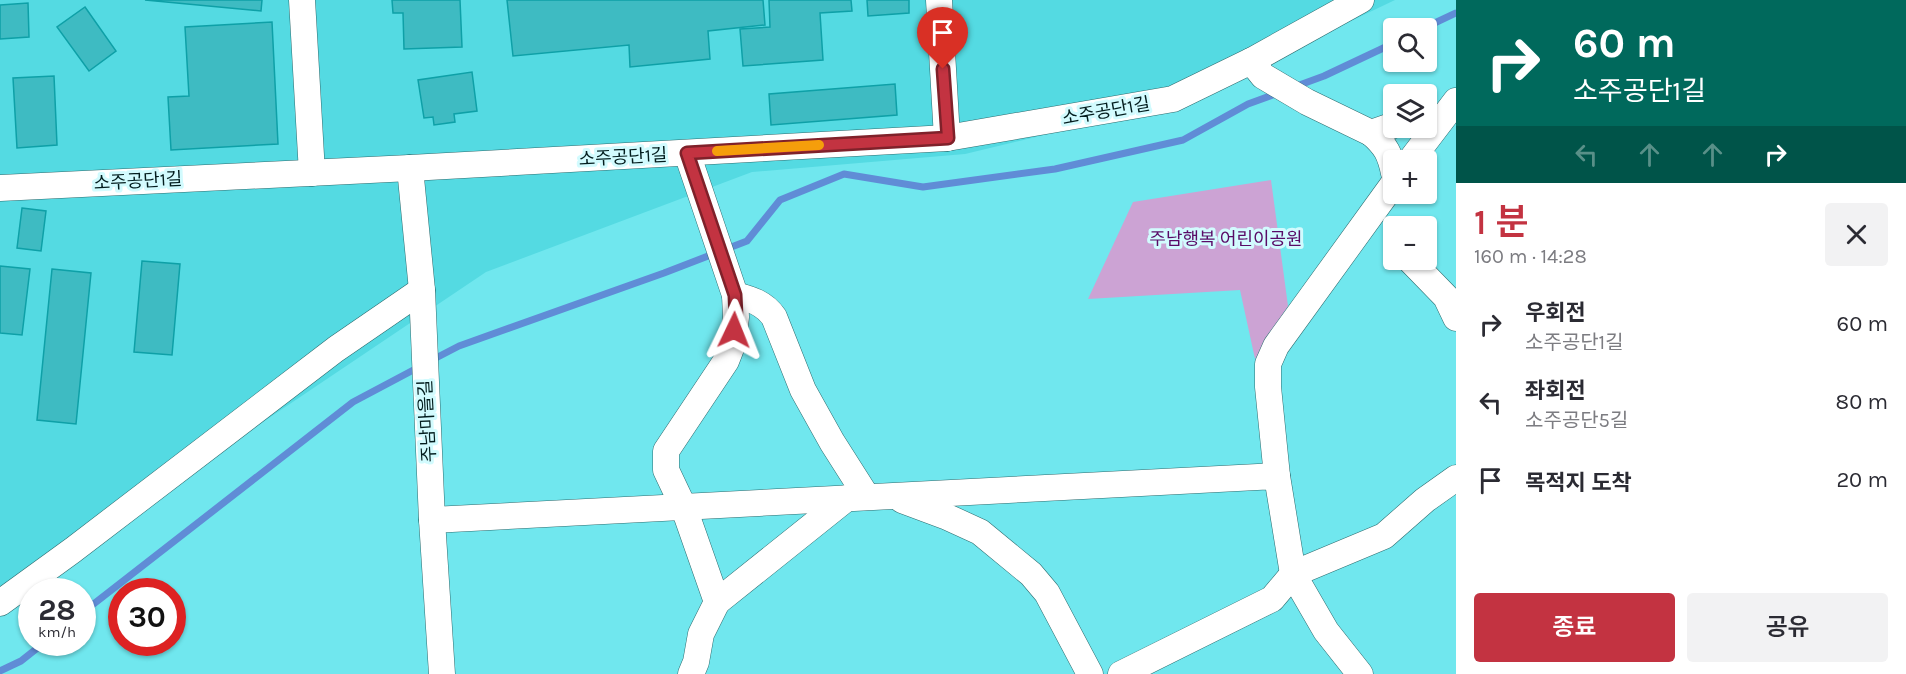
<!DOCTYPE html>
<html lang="ko">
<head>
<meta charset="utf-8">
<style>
  body { margin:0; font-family:Karla,"Noto Sans KR",sans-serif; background:#f2f2f3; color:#2b2b33; height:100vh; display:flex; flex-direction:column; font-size:22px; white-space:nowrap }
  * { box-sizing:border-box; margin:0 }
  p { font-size:20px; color:#7c7c81 }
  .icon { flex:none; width:33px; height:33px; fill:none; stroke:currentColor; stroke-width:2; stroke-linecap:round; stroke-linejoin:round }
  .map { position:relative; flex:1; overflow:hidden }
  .side { display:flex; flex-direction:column; background:#fff; width:450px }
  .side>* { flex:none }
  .top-card { background:#00695c; color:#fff; overflow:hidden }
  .tools { position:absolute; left:1383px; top:18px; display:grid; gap:12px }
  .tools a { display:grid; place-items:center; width:54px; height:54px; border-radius:6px; background:#fff; box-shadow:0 2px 4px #0004; font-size:30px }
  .speed { position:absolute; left:18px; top:578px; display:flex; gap:12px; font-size:30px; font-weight:700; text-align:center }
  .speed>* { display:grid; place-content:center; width:78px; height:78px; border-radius:50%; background:#fff; box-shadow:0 2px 4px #0004; line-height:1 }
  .speed small { font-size:15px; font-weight:400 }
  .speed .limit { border:9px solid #d22; background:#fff; color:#111 }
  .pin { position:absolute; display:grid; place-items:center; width:51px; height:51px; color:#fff; margin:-62px -26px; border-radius:50% 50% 50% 0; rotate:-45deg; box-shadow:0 0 6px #0007 }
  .pin .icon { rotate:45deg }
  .me { position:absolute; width:66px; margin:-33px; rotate:2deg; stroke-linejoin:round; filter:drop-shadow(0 0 4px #0008) }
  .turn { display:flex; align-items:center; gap:21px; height:126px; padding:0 18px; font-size:27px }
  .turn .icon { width:78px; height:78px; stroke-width:2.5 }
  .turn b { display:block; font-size:42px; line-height:51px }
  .lanes { display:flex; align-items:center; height:57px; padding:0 18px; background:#0003; justify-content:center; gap:30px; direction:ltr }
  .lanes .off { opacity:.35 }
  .round { display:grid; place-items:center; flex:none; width:63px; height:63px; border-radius:6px; background:#f2f2f3 }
  .head { display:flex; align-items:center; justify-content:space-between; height:102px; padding:0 18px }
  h1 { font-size:36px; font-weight:600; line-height:45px; color:#c33341 }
  .action { display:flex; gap:12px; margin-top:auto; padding:12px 18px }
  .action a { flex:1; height:69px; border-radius:6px; background:#c33341; color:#fff; font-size:24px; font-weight:600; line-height:69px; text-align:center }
  .action a+a { background:#f2f2f3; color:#2b2b33 }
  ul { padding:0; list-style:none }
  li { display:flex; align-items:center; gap:18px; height:78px; padding:0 18px }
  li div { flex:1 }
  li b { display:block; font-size:22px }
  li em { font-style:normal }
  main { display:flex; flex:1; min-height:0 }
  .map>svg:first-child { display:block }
  .built { fill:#54dae2 }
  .green { fill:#cca3d4 }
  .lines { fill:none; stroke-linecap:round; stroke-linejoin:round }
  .stream { stroke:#608cd6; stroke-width:7 }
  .building { fill:#3ebbc2; stroke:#0ea0a7; stroke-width:1.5 }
  .minor-casing { stroke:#2d6c6f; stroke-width:27 }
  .minor { stroke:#fff; stroke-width:26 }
  .route-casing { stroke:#7f212a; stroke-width:15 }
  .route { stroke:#c33341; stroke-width:10 }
  .slow { stroke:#f59e0b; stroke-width:10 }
  .labels { text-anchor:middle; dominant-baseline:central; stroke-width:6; stroke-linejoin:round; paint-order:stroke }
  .street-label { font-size:18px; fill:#031d1e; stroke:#d2fbfe }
  .park-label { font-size:18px; fill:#590b67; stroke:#d2fbfe }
</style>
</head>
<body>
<main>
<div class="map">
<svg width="1456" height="674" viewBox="0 0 1456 674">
  <rect width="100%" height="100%" fill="#70e7ee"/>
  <!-- built -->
  <polygon class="built" points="0,0 1395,0 1181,102 965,154 752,172 486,272 0,599"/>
  <!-- green -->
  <polygon class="green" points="1271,180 1288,306 1255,359 1240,290 1088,299 1133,202"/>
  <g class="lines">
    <!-- stream -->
    <g class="stream">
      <polyline points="1424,28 1456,13"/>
      <polyline points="1294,87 1324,76 1394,43"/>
      <polyline points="432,360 459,346 664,273 747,241 780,200 844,174 923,187 1055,169 1183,140 1248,104 1278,93"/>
      <polyline points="82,613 353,402 419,367"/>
      <polyline points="0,671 21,661 45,642"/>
    </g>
  </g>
  <!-- building -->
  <g class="building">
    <polygon points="145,0 262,0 261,11"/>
    <polygon points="392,0 460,0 462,47 404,49 403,13 393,13"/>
    <polygon points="507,0 763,0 765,25 708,31 710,59 630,67 629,45 513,56"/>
    <polygon points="769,0 851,0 852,11 820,13 823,60 743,66 740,29 770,27"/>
    <polygon points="867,0 909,0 909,13 868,16"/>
    <polygon points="28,3 29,37 0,39 0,5"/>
    <polygon points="85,7 116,51 89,71 57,27"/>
    <polygon points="272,22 278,144 171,150 168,97 189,96 185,27"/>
    <polygon points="472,72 477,111 454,114 455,122 434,125 433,117 424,118 418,80"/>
    <polygon points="54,76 57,145 17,148 13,78"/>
    <polygon points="895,84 897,115 771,125 769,94"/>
    <polygon points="22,208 46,211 41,251 17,248"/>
    <polygon points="142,261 180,264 172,355 134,352"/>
    <polygon points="0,266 30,269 22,335 0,333"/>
    <polygon points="52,269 91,273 76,424 37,420"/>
  </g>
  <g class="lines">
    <defs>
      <g id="minor">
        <polyline points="302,0 312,173"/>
        <polyline points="939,0 947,138"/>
        <polyline points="1251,61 1361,0"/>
        <path d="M1371,133C1386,146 1390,154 1394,173"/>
        <polyline points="687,153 735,295 736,317 733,343 726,361 666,451 666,470 684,508 717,602 701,634 696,662 691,674"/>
        <polyline points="1411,160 1456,101"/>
        <polyline points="410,168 422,290 432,520 442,674"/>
        <polyline points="0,188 410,168 947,138 1173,99 1251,61 1263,76 1307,102 1371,133 1394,125"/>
        <polyline points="1410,260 1446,297 1456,318"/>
        <path d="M735,295C751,299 764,303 774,317L803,390L832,442L867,497"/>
        <polyline points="1277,476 1268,387 1268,364 1276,346 1394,183"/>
        <polyline points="902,500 945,516 980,532 1031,574 1047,593 1090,674"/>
        <polyline points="432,520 1277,476 1293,574 1326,631 1360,674"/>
        <polyline points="717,602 847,498"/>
        <polyline points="0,603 73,550 336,349 422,290"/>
        <polyline points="1121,674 1272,599 1293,574 1384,536 1425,500 1456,478"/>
      </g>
    </defs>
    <!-- minor casing -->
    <use href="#minor" class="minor-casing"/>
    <!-- minor -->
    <use href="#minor" class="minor"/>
  </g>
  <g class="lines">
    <defs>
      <polyline id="route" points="734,330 736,317 735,295 687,153 948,138 943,69"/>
    </defs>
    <!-- route casing -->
    <use href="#route" class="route-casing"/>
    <!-- route -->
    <use href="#route" class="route"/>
    <!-- slow -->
    <polyline class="slow" points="717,151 819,145"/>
  </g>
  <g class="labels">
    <!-- street labels -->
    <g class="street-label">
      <text transform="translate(1106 111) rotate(-10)">소주공단1길</text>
      <text transform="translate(623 157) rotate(-3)">소주공단1길</text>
      <text transform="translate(138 181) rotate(-3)">소주공단1길</text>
      <text transform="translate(427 421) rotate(-93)">주남마을길</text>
    </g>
    <!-- park labels -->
    <g class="park-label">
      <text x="1226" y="239">주남행복 어린이공원</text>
    </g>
  </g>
</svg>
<div class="tools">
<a><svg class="icon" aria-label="search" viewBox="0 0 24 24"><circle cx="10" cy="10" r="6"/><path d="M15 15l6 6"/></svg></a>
<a><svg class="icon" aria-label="layers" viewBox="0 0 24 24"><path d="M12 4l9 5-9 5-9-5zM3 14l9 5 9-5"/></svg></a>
<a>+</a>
<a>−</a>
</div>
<div class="speed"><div>28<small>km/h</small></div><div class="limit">30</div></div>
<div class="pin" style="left:943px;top:69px;background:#d93025"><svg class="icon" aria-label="arrive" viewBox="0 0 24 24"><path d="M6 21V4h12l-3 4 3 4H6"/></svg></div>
<svg class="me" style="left:734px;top:330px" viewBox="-20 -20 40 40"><path d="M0-17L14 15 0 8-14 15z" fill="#c33341" stroke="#fff" stroke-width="4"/></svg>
</div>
<section class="side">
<div class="top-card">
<div class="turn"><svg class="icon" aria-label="right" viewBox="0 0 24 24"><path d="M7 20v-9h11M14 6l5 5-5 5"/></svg><div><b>60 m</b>소주공단1길</div></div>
<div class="lanes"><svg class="icon off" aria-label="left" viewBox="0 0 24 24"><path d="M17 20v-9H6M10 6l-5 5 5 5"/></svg><svg class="icon off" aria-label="ahead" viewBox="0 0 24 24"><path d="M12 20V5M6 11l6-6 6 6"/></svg><svg class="icon off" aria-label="ahead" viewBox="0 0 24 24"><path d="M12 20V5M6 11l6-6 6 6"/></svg><svg class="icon" aria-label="right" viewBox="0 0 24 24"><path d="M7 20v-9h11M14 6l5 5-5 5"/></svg></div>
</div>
<div class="head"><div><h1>1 분</h1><p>160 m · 14:28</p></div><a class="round"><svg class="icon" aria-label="close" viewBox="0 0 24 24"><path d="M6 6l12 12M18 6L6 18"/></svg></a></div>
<ul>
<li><svg class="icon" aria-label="right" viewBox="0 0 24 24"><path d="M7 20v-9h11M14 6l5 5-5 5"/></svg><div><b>우회전</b><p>소주공단1길</p></div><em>60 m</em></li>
<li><svg class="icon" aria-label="left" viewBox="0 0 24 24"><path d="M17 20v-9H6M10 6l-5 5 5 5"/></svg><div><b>좌회전</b><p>소주공단5길</p></div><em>80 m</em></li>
<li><svg class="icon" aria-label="arrive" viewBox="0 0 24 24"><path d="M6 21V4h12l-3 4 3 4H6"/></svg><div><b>목적지 도착</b></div><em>20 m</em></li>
</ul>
<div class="action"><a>종료</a><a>공유</a></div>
</section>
</main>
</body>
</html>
